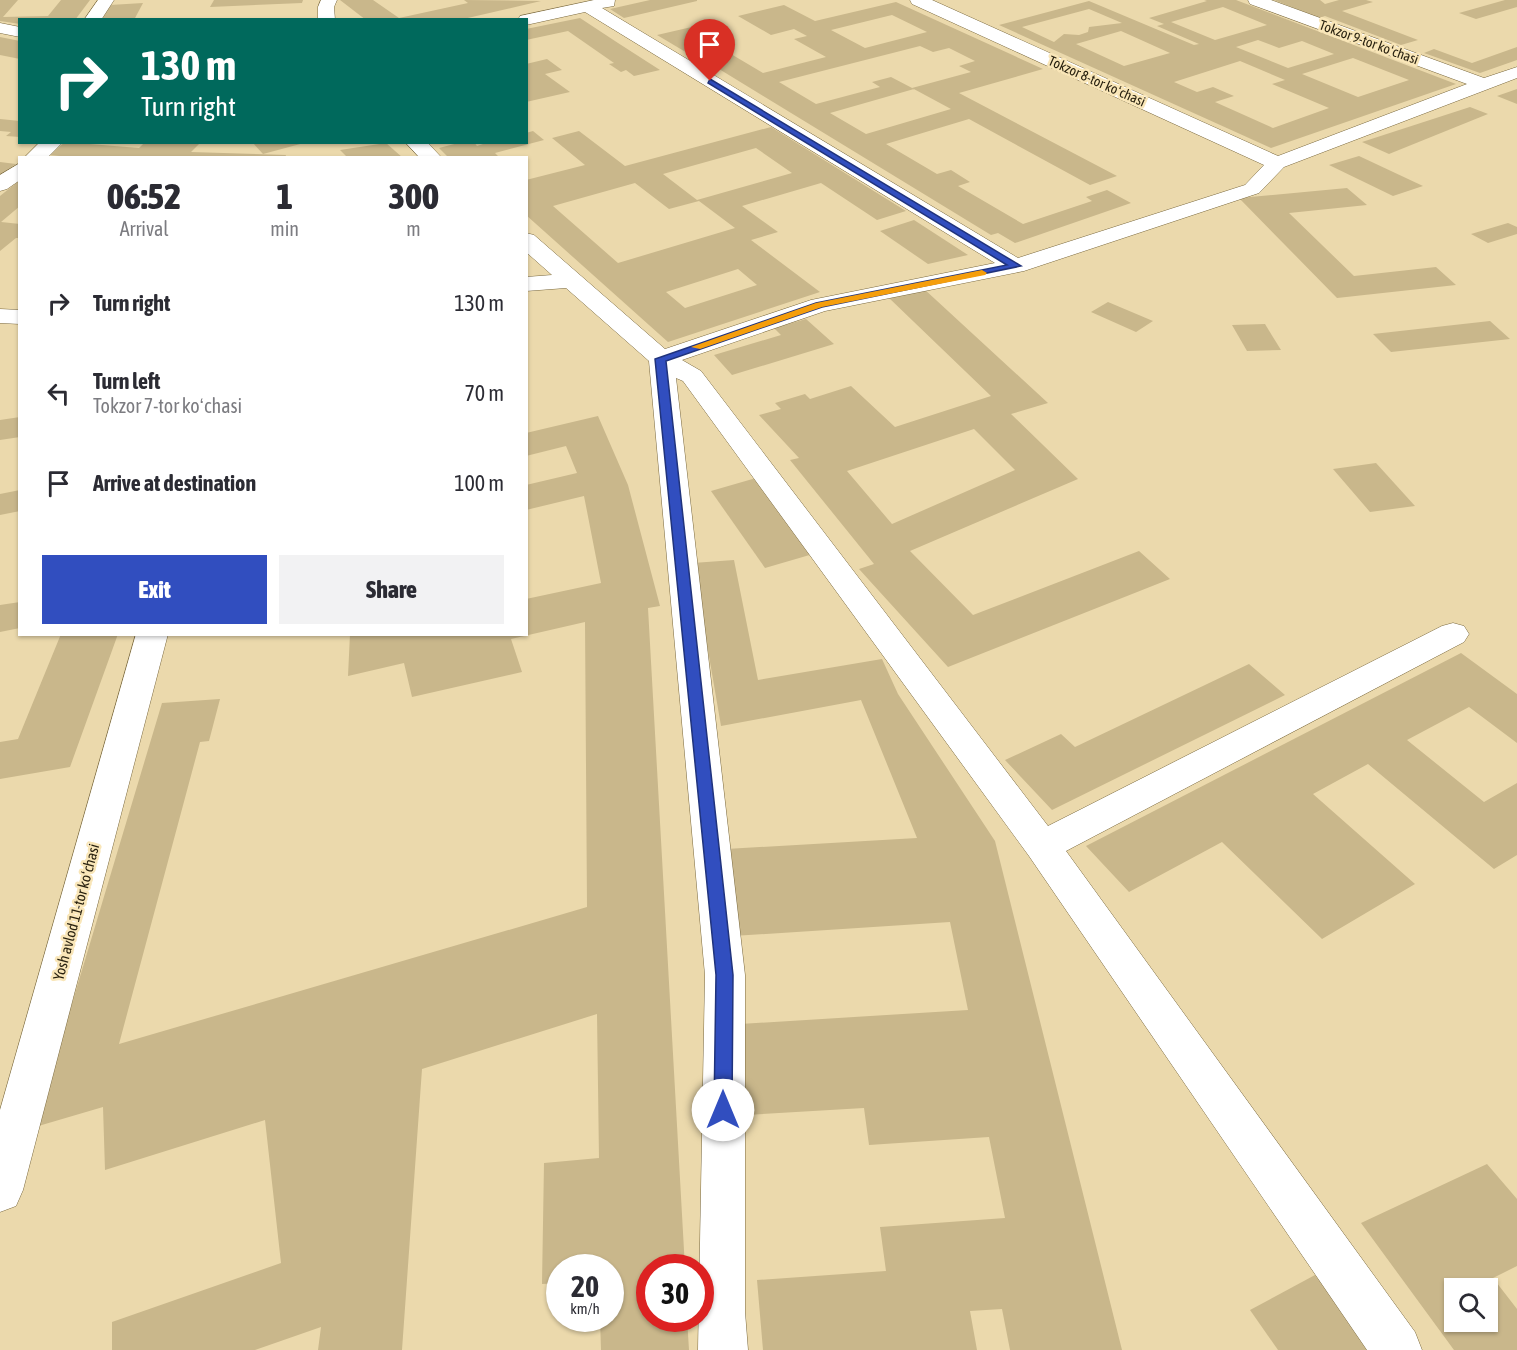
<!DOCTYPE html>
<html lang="en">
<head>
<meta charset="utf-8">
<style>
  body { margin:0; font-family:"Asap Condensed",sans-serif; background:#f2f2f3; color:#2b2b33; height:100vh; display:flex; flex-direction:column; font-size:22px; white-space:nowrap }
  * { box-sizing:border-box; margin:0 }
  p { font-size:20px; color:#7c7c81 }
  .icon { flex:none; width:33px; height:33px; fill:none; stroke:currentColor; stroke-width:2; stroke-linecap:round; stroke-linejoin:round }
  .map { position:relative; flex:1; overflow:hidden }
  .details { position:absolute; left:18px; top:156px; width:510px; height:480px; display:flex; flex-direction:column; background:#fff; border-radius:0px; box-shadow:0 2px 4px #0004 }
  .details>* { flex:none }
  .top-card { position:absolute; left:18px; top:18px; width:510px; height:126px; border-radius:0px; box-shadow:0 2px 4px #0004; background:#00695c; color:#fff; overflow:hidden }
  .fabs { position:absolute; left:1444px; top:1278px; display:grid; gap:12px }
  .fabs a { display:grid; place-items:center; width:54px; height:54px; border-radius:0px; background:#fff; box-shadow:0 2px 4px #0004; font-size:30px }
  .speed { position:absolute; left:546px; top:1254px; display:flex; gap:12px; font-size:30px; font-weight:700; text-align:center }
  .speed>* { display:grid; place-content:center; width:78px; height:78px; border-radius:50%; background:#fff; box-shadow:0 2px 4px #0004; line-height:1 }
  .speed small { font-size:15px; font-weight:400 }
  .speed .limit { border:9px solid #d22; background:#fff; color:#111 }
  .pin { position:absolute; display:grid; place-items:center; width:51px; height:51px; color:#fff; margin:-62px -26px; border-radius:50% 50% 50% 0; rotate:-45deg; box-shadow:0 0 6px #0007 }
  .pin .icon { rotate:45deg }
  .me { position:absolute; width:66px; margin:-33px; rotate:0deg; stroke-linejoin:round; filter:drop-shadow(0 0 4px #0008) }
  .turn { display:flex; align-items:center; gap:21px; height:126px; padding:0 24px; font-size:27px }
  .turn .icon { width:78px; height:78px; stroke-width:2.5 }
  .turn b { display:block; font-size:42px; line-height:51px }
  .eta { display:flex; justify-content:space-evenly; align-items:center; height:102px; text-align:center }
  .eta b { font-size:36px; font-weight:800; line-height:42px }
  .button { display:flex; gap:12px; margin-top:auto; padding:12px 24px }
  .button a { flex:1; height:69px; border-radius:0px; background:#314ebf; color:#fff; font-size:24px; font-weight:800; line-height:69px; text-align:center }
  .button a+a { background:#f2f2f3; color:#2b2b33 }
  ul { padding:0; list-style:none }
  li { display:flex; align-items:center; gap:18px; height:90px; padding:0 24px }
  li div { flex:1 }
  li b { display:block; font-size:22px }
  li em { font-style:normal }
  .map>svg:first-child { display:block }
  .building { fill:#c9b78b; fill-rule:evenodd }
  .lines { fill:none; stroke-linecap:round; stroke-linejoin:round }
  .minor-casing { stroke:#7a693f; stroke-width:1 }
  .minor { fill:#fff; fill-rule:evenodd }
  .route { fill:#314ebf; stroke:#20337c; stroke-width:1.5 }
  .slow { fill:#f59e0b }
  .labels { text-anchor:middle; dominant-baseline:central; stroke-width:5; stroke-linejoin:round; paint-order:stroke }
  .far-street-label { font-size:14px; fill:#261f0e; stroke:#f9e6b8 }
  .street-label { font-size:15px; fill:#261f0e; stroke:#f9e6b8 }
</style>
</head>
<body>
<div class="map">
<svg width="1517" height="1350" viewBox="0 0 1517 1350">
  <rect width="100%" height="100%" fill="#ebd9ac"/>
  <!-- building -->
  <g class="building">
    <polygon points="0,0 18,0 3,17 48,16 61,0 90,0 75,20 20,20 20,24 0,21"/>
    <polygon points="214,0 303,0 302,3 210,7"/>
    <polygon points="340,0 373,0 399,18 468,3 464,0 541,1 459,20 366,20"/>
    <polygon points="650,0 697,0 697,1 624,18 610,9"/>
    <path d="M1204,0H1236L1456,84L1271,148L999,25L1089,1L1194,45L1199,44L1157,26L1164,24L1149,18L1207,1ZM1223,7L1267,25L1215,40L1171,22ZM1089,9L1122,23L1089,27L1088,32L1079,35L1064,34L1054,42L1022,27ZM1121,31L1170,53L1124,66L1076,44ZM1258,40L1279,48L1302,41L1334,54L1288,68L1236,47ZM1353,58L1409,80L1358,97L1302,74ZM1240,61L1285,80L1272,84L1329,108L1273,128L1215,102L1234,96L1213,87L1197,92L1174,82Z"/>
    <polygon points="1274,0 1320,0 1325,4 1339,0 1366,0 1373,2 1342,11 1418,40 1401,45 1325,16 1319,18"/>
    <polygon points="1505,0 1517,0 1517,7 1476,19 1459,13"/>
    <path d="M896,2L1043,69L959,93L1117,176L1090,185L969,119L886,144L937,174L951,170L970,182L958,186L1023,224L1092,201L1086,197L1107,190L1131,203L1015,243L998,233L991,235L706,61L731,54L763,73L826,57L794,39L807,36L794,29L771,35L738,16L784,5L815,21ZM892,15L927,32L865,48L831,30ZM920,46L933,52L949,48L975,61L959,66L971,72L912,88L951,109L866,134L830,113L914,89L891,77L872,82L880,87L816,104L779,82Z"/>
    <polygon points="143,3 134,20 101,20 110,5"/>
    <polygon points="580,18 618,43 660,70 634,76 626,70 621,72 609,64 614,63 568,31 526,40 526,29"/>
    <polygon points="696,26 729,45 689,54 657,35"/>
    <polygon points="0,37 20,41 20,59 0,55"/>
    <polygon points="1517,47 1517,60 1480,73 1424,53 1434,49 1472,63"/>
    <polygon points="547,59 562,70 545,74 570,92 526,102 526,64"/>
    <polygon points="1517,89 1517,104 1497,96"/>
    <polygon points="1470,107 1488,114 1389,154 1362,142"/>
    <polygon points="0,119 20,121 20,137 6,136 11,132 0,131"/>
    <path d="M771,127L906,211L877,220L821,183L742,206L778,232L751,240L820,292L668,342L526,215V180L585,165L552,138L579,131L625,166ZM756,148L792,173L697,200L663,174ZM635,183L669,209L699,201L735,228L618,263L553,206ZM738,269L757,285L685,308L666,292Z"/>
    <polygon points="533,131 544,140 495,153 500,158 449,158 439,148 462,142 474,142 477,146 489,142 526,142 526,133"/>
    <polygon points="65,142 139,148 145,142 201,142 191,152 286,155 285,158 81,158 49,155"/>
    <polygon points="252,142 304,142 304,143 263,154"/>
    <polygon points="386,143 403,158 348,158 340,150"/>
    <polygon points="1359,156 1423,186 1393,196 1329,165"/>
    <polygon points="0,162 16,164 0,175"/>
    <polygon points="20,180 20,206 1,222 20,224 20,238 16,238 0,251 0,196"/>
    <polygon points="1347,188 1367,205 1289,213 1354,276 1436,267 1456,285 1337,298 1239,198"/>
    <polygon points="914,220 968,255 928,264 880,231"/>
    <polygon points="1508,223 1517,227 1517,234 1488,243 1471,234"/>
    <path d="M923,288L1048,403L1011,414L1078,479L910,551L973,615L1139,551L1170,579L948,667L859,569L874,564L790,460L799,458L759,415L781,409L775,403L805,394L810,399L851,386L895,427L991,396L888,297ZM974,429L1015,470L892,524L847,471Z"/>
    <polygon points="1108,302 1153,321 1136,332 1091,312"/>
    <polygon points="806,319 834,344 732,375 714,355 781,335 774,328"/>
    <polygon points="1490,321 1510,339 1391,352 1373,334"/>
    <polygon points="1265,324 1281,350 1247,351 1232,325"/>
    <polygon points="598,416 628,485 660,606 648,608 685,1268 650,1268 650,1318 687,1318 689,1350 601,1350 600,1318 610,1318 610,1268 560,1268 560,1283 542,1284 544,1163 599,1158 597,1014 422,1069 402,1350 318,1350 321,1327 255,1350 112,1350 112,1322 281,1263 265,1120 105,1170 103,1107 35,1127 162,703 220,699 209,741 200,742 119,1044 587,907 585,622 511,639 522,672 412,697 404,663 348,676 350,634 526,634 526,599 601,583 584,496 526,510 526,485 577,473 566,446 526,456 526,433"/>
    <polygon points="20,417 20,437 0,440 0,420"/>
    <polygon points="1376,463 1415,506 1370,512 1333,469"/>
    <polygon points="756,478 813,554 765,568 711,491"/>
    <polygon points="20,490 20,511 0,515 0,494"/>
    <polygon points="734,560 758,680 882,659 898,694 995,841 1122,1350 1010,1350 1002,1309 970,1311 977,1350 763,1350 757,1280 886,1271 880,1227 1005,1218 989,1137 869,1145 864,1108 746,1115 740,1024 968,1010 950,922 733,936 726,849 917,838 861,700 721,726 693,563"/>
    <polygon points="20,602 20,628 0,632 0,605"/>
    <polygon points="61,634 118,634 70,767 0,779 0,742 18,739"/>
    <polygon points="1461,653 1517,694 1517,743 1469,707 1407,740 1484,802 1517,783 1517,855 1494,869 1368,764 1313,794 1415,884 1322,939 1222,842 1129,892 1086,846"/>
    <polygon points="1249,664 1285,695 1052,810 1005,760 1061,734 1075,747"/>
    <path d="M1487,1164L1517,1199V1266L1493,1278L1517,1309V1350H1454L1361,1223ZM1455,1288H1488V1322H1455Z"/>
    <polygon points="1315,1275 1371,1350 1278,1350 1250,1310"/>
  </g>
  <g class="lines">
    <defs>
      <g id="minor">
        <polygon points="98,0 114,0 101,20 84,20"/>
        <polygon points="321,0 337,0 334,7 335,20 318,20 318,7"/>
        <polygon points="594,0 615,0 614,6 602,8 1018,258 1245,185 1264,165 912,4 910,0 932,0 1278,156 1467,84 1250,4 1248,0 1271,0 1484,78 1517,67 1517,78 1284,167 1259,193 1024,271 825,311 682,360 701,371 1048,826 1442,626 1453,623 1464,626 1469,634 1464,642 1066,851 1415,1332 1422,1350 1367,1350 1029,856 683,381 676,378 745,975 745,1312 748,1350 698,1350 705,975 649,361 566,288 526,291 526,277 552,275 526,252 526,233 534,235 665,349 811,300 995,263 585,12 526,25 526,20 518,20 520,16"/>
        <polygon points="0,23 20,27 20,37 0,33"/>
        <polygon points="40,142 63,142 47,158 24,158"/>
        <polygon points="405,142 427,142 442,158 420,158"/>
        <polygon points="20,163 20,180 7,189 0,191 0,175"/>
        <polygon points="0,309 20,310 20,324 0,323"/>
        <polygon points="136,634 168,634 23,1190 16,1206 0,1212 0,1110"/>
      </g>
    </defs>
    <!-- minor casing -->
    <use href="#minor" class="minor-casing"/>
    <!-- minor -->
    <use href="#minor" class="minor"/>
  </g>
  <!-- route -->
  <polygon class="route" points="710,79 1021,266 822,307 666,361 733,975 732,1110 729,1116 723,1118 717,1116 714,1110 716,975 655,359 816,303 1007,265 708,83"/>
  <!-- slow -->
  <polygon class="slow" points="982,270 987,273 985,275 822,307 700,349 691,347 816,303"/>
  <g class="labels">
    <!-- far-street labels -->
    <g class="far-street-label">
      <text transform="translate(1369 42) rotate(20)">Tokzor 9-tor koʻchasi</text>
      <text transform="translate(1097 81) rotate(24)">Tokzor 8-tor koʻchasi</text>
    </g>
    <!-- street labels -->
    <g class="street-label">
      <text transform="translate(76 912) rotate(-75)">Yosh avlod 11-tor koʻchasi</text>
    </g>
  </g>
</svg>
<div class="fabs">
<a><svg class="icon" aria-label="search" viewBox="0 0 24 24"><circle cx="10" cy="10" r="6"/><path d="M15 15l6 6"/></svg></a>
</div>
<div class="speed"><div>20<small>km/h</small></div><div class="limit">30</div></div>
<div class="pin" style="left:710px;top:81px;background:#d93025"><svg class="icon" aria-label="arrive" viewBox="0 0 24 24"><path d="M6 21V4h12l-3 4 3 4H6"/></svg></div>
<svg class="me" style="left:723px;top:1110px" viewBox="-20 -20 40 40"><circle r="19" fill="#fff"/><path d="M0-13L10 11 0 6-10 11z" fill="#314ebf"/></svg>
<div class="top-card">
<div class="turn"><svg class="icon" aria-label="right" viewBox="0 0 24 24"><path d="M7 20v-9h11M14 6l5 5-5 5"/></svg><div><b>130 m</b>Turn right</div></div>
</div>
<section class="details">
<div class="eta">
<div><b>06:52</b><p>Arrival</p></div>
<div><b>1</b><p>min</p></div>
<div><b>300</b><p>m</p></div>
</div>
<ul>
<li><svg class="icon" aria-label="right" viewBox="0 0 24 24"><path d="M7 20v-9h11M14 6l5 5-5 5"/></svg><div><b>Turn right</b></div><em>130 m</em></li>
<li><svg class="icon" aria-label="left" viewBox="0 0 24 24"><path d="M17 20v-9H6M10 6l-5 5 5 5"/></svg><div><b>Turn left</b><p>Tokzor 7-tor koʻchasi</p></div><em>70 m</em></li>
<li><svg class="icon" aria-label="arrive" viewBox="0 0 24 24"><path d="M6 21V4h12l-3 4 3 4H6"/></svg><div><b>Arrive at destination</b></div><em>100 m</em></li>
</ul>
<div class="button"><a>Exit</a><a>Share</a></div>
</section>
</div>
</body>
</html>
